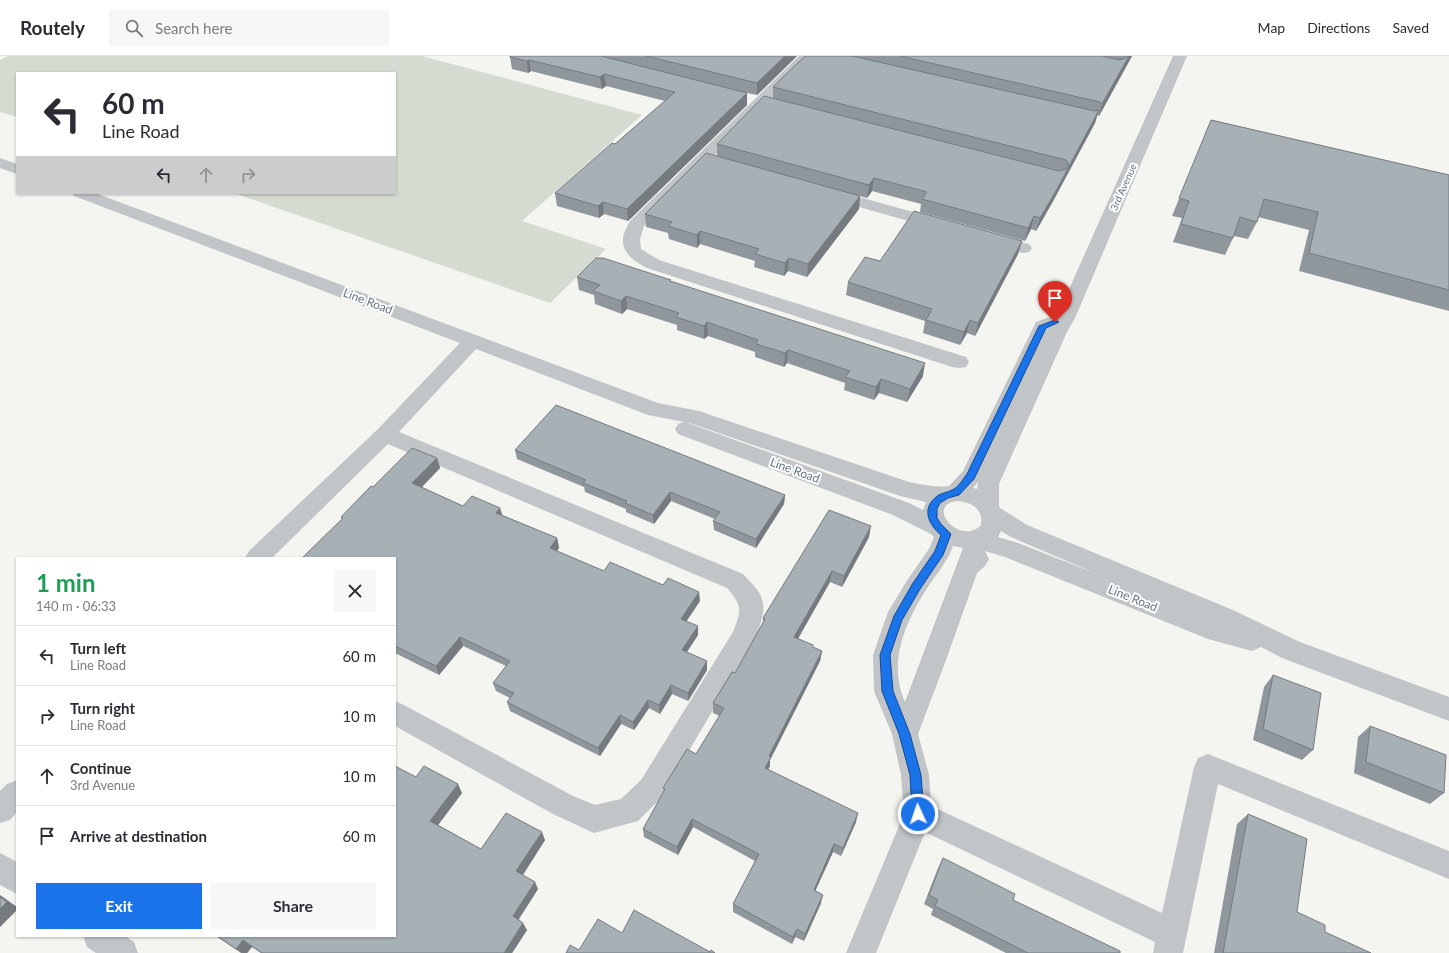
<!DOCTYPE html>
<html lang="en">
<head>
<meta charset="utf-8">
<style>
  body { margin:0; font-family:Lato,sans-serif; background:#f7f7f7; color:#2b2b33; height:100vh; display:flex; flex-direction:column; font-size:15px; white-space:nowrap }
  * { box-sizing:border-box; margin:0 }
  p { font-size:13px; color:#7c7c81 }
  .icon { flex:none; width:22px; height:22px; fill:none; stroke:currentColor; stroke-width:2; stroke-linecap:round; stroke-linejoin:round }
  .map { position:relative; flex:1; overflow:hidden }
  .drawer { position:absolute; left:16px; top:501px; width:380px; height:380px; display:flex; flex-direction:column; background:#fff; border-radius:0px; box-shadow:0 1px 3px #0004 }
  .drawer>* { flex:none }
  .top-card { position:absolute; left:16px; top:16px; width:380px; height:122px; border-radius:0px; box-shadow:0 1px 3px #0004; background:#fff; color:#2b2b33; overflow:hidden }
  .pin { position:absolute; display:grid; place-items:center; width:34px; height:34px; color:#fff; margin:-41px -17px; border-radius:50% 50% 50% 0; rotate:-45deg; box-shadow:0 0 4px #0007 }
  .pin .icon { rotate:45deg }
  .me { position:absolute; width:44px; margin:-22px; rotate:357deg; stroke-linejoin:round; filter:drop-shadow(0 0 3px #0008) }
  .turn { display:flex; align-items:center; gap:14px; height:84px; padding:0 20px; font-size:18px }
  .turn .icon { width:52px; height:52px; stroke-width:2.5 }
  .turn b { display:block; font-size:28px; line-height:34px }
  .lanes { display:flex; align-items:center; height:38px; padding:0 20px; background:#0003; justify-content:center; gap:20px; direction:ltr }
  .lanes .off { opacity:.35 }
  .round { display:grid; place-items:center; flex:none; width:42px; height:42px; border-radius:0px; background:#f7f7f7 }
  .overview { display:flex; align-items:center; justify-content:space-between; height:68px; padding:0 20px }
  h1 { font-size:24px; font-weight:700; line-height:30px; color:#1e9e55 }
  .primary-button { display:flex; gap:8px; margin-top:auto; padding:8px 20px }
  .primary-button a { flex:1; height:46px; border-radius:0px; background:#1a73e8; color:#fff; font-size:16px; font-weight:700; line-height:46px; text-align:center }
  .primary-button a+a { background:#f7f7f7; color:#2b2b33 }
  ul { padding:0; list-style:none }
  li { display:flex; align-items:center; gap:12px; height:60px; padding:0 20px; border-top:1px solid #e1e1e2 }
  li div { flex:1 }
  li b { display:block; font-size:15px }
  li em { font-style:normal }
  header { display:flex; align-items:center; gap:24px; box-sizing:border-box; height:56px; padding:0 20px; background:#fff; border-bottom:1px solid #e1e1e2 }
  header strong { font-size:19px }
  nav { display:flex; gap:22px; margin-inline-start:auto; font-size:14px }
  .search { width:280px; height:36px; background:#f7f7f7; display:flex; align-items:center; gap:10px; box-sizing:border-box; padding:0 14px; border-radius:0px; color:#7c7c81; font-size:15px }
  .map>svg:first-child { display:block }
  .green { fill:#d5dbd1 }
  .lines { fill:none; stroke-linecap:round; stroke-linejoin:round }
  .minor { fill:#c1c5c8; fill-rule:evenodd }
  .wall { fill:#90979c }
  .shaded-wall { fill:#757b7f }
  .building { fill:#a7b0b5; stroke:#757b7f }
  .route { fill:#1a73e8; stroke:#114b97 }
  .labels { text-anchor:middle; dominant-baseline:central; stroke-width:4; stroke-linejoin:round; paint-order:stroke }
  .far-street-label { font-size:10px; fill:#637581; stroke:#fff }
  .street-label { font-size:12px; fill:#637581; stroke:#fff }
</style>
</head>
<body>
<header>
<strong>Routely</strong>
<div class="search"><svg class="icon" aria-label="search" viewBox="0 0 24 24"><circle cx="10" cy="10" r="6"/><path d="M15 15l6 6"/></svg>Search here</div>
<nav><a>Map</a><a>Directions</a><a>Saved</a></nav>
</header>
<div class="map">
<svg width="1449" height="897" viewBox="0 0 1449 897">
  <rect width="100%" height="100%" fill="#f4f4f0"/>
  <!-- green -->
  <polygon class="green" points="8,0 422,0 642,59 522,165 606,193 550,247 234,137 395,137 395,17 17,17 17,61 0,56 0,4"/>
  <g class="lines">
    <!-- minor -->
    <g class="minor">
      <path d="M799,0H814L644,170L640,183L641,193L659,204L966,301L969,306L966,311L959,312L952,311L647,212C624,200 615,188 631,164Z"/>
      <path d="M1173,0H1187L1075,262L1067,276L999,428V449L1000,452L1027,469L1233,554L1300,586L1449,641V665L1282,602L1261,591L1252,595L1208,583L1005,501L985,495L989,503L985,510L977,517L946,604L918,678L929,719L931,750L1162,857L1194,711L1198,702L1208,698L1449,795V823L1218,728L1183,897H1153L1155,886L925,776L876,897H846L904,758L901,719L892,678L874,635L873,599L888,556L908,523L929,493L934,481L931,478L893,459L678,378L675,373L678,368L684,366L648,359L476,293L399,376L743,518C748,524 754,529 758,535C770,551 759,573 752,588L661,742L638,765L594,777L553,758L395,670V645L404,649L573,740L595,749L621,743L641,724L733,576C742,554 742,549 727,532L388,388L272,502H245L249,495L378,373L460,287L74,140L72,137H95L658,347L699,355L909,426C922,428 936,432 949,430L963,415L1036,266L1058,258ZM688,367H690L900,440L926,446L923,454L909,447ZM978,426L977,433L973,432ZM957,445C971,446 984,453 981,469C960,491 924,449 957,445ZM1001,475L1011,481L1097,518L1018,487L998,481ZM953,490L963,492L905,646C888,608 904,570 924,537C934,521 947,507 953,490Z"/>
      <polygon points="0,102 17,108 17,118 0,112"/>
      <polygon points="830,133 946,165 948,169 946,173 940,174 824,141 822,138 824,135"/>
      <polygon points="990,178 1029,188 1032,192 1029,196 1023,197 984,187 982,183 984,179"/>
      <polygon points="17,724 17,756 10,764 0,767 0,735 7,728"/>
      <polygon points="0,797 17,806 17,838 0,829"/>
      <polygon points="83,880 125,880 134,886 138,897 96,897 87,891"/>
    </g>
  </g>
  <!-- wall -->
  <g class="wall">
    <polygon points="601,0 797,0 757,39 747,37 747,49 628,165 604,158 599,162 557,150 555,137 615,88 665,45 606,30 602,33 531,15 528,17 512,13 510,1"/>
    <polygon points="805,0 1132,0 1099,60 1097,59 1095,67 1052,147 1036,175 1031,173 1025,185 920,156 921,148 872,135 867,142 860,140 859,153 807,221 788,215 784,220 754,211 755,205 700,188 697,192 669,183 668,177 646,171 645,158 717,100 717,88 773,42 773,31"/>
    <polygon points="1211,64 1449,119 1449,255 1299,215 1309,174 1258,161 1257,166 1248,183 1234,180 1225,199 1173,186 1182,162 1172,160"/>
    <polygon points="1022,185 1018,198 975,280 967,277 960,289 923,277 925,265 846,239 848,226 880,205"/>
    <polygon points="577,221 671,224 671,225 923,320 907,346 879,337 874,344 844,334 845,327 787,307 784,311 755,301 755,296 708,280 704,283 677,274 677,269 627,253 622,258 595,248 594,239 579,234"/>
    <polygon points="515,394 785,439 784,448 756,492 714,474 713,465 715,463 671,445 654,468 626,456 626,453 585,436 584,431 517,403"/>
    <polygon points="437,402 440,412 422,431 463,450 500,452 502,459 557,482 559,492 557,495 604,515 663,529 700,545 686,565 698,579 687,596 707,605 707,614 688,645 672,638 660,658 649,652 634,674 621,668 600,700 510,655 507,646 510,642 496,635 493,627 506,610 463,590 439,619 395,597 395,502 342,463 341,461 373,431"/>
    <polygon points="869,481 842,531 830,526 798,583 813,589 813,591 822,595 820,605 770,704 770,710 768,713 856,766 841,800 833,796 815,835 821,847 804,885 795,881 792,888 733,856 733,848 755,805 693,771 678,799 644,781 643,773 664,736 663,732 696,698 720,660 713,657 713,647 735,617 763,567 763,562"/>
    <polygon points="1273,619 1313,694 1302,704 1253,684 1264,631"/>
    <polygon points="1370,670 1444,737 1430,748 1354,717 1358,681"/>
    <polygon points="416,721 462,737 438,769 481,793 545,784 523,819 538,833 519,863 527,874 512,897 261,897 252,891 247,897 241,897 216,880 395,880"/>
    <polygon points="1248,758 1297,856 1325,876 1371,897 1214,897 1237,768"/>
    <polygon points="943,802 1013,844 1120,897 1006,897 931,859 933,853 924,848 938,812"/>
  </g>
  <!-- shaded-wall -->
  <g class="shaded-wall">
    <polygon points="785,0 797,0 757,39 757,27"/>
    <polygon points="1129,0 1132,0 1099,60 1102,48"/>
    <polygon points="529,4 531,15 528,17 527,5"/>
    <polygon points="604,18 606,30 602,33 600,21"/>
    <polygon points="747,37 747,49 628,165 627,153"/>
    <polygon points="1099,54 1095,67 1052,147 1036,175 1040,162"/>
    <polygon points="874,122 872,135 867,142 869,129"/>
    <polygon points="860,140 859,153 807,221 808,208"/>
    <polygon points="603,146 604,158 599,162 598,150"/>
    <polygon points="1034,160 1031,173 1025,185 1028,172"/>
    <polygon points="700,175 700,188 697,192 697,179"/>
    <polygon points="1022,185 1018,198 975,280 978,267"/>
    <polygon points="789,202 788,215 784,220 785,207"/>
    <polygon points="626,240 627,253 622,258 621,245"/>
    <polygon points="970,264 967,277 960,289 964,276"/>
    <polygon points="707,266 708,280 704,283 704,270"/>
    <polygon points="788,294 787,307 784,311 785,297"/>
    <polygon points="925,307 923,320 907,346 910,333"/>
    <polygon points="881,323 879,337 874,344 876,331"/>
    <polygon points="437,402 440,412 416,437 412,427"/>
    <polygon points="670,436 671,445 654,468 653,459"/>
    <polygon points="785,439 784,448 756,492 756,483"/>
    <polygon points="500,452 503,462 496,457"/>
    <polygon points="871,470 869,481 842,531 844,520"/>
    <polygon points="557,482 559,492 552,501 550,492"/>
    <polygon points="832,515 830,526 793,591 794,581"/>
    <polygon points="699,536 700,545 682,572 681,563"/>
    <polygon points="698,570 698,579 682,603 682,594"/>
    <polygon points="460,581 463,590 439,619 436,610"/>
    <polygon points="822,595 820,605 770,704 770,710 764,721 765,712 769,700"/>
    <polygon points="707,605 707,614 688,645 688,637"/>
    <polygon points="671,629 672,638 660,658 659,649"/>
    <polygon points="648,644 649,652 634,674 633,666"/>
    <polygon points="620,659 621,668 600,700 598,692"/>
    <polygon points="458,728 462,737 435,773 430,765"/>
    <polygon points="858,757 856,766 841,800 843,792"/>
    <polygon points="692,763 693,771 678,799 677,791"/>
    <polygon points="542,776 545,784 520,823 516,815"/>
    <polygon points="834,788 833,796 812,842 814,834"/>
    <polygon points="535,826 538,833 516,867 513,860"/>
    <polygon points="0,839 17,851 17,854 0,871"/>
    <polygon points="823,839 821,847 804,885 805,878"/>
    <polygon points="523,867 527,874 512,897 504,897"/>
    <polygon points="797,873 795,881 792,888 793,881"/>
    <polygon points="243,884 252,891 247,897 242,897 236,893"/>
  </g>
  <!-- building -->
  <g class="building">
    <polygon points="510,0 601,0 747,37 627,153 603,146 598,150 555,137 612,87 615,88 675,36 604,18 600,21 529,4 527,5 510,1"/>
    <polygon points="646,0 785,0 757,27"/>
    <polygon points="805,0 852,0 1095,55 1099,54 1056,135 1040,162 1034,160 1028,172 922,143 927,136 874,122 869,129 717,88 764,40 1059,115 1066,113 1069,109 1066,104 773,31"/>
    <polygon points="900,0 1102,0 1119,4 1126,2 1127,0 1129,0 1102,48 1100,46"/>
    <polygon points="1211,64 1449,119 1449,234 1309,197 1318,156 1264,143 1257,166 1240,161 1233,182 1181,168 1189,145 1179,142"/>
    <polygon points="706,97 860,140 808,208 789,202 785,207 755,198 759,193 700,175 697,179 668,170 672,166 645,158"/>
    <polygon points="914,155 1022,185 978,267 970,264 964,276 926,264 932,253 848,226 865,201 880,205"/>
    <polygon points="596,202 603,202 671,224 670,225 925,307 910,333 881,323 876,331 845,321 850,315 788,294 785,297 756,288 758,284 707,266 704,270 676,261 679,257 626,240 621,245 593,235 600,229 577,221"/>
    <polygon points="556,349 785,439 756,483 713,465 720,456 670,436 653,459 625,447 627,445 583,427 586,424 515,394"/>
    <polygon points="412,392 437,402 412,427 463,450 472,440 500,452 496,457 557,482 550,492 604,515 610,506 663,529 668,522 699,536 681,563 698,570 682,594 707,605 688,637 671,629 659,649 648,644 633,666 620,659 598,692 507,646 514,637 493,627 510,605 460,581 436,610 395,590 395,502 302,502 343,462 341,461 371,430 373,431"/>
    <polygon points="829,454 871,470 844,520 832,515 794,581 813,589 813,591 822,595 769,700 771,701 765,712 858,757 843,792 834,788 814,834 823,839 805,878 797,873 793,881 733,848 759,798 692,763 677,791 643,773 665,733 663,732 687,693 696,698 724,652 713,647 732,616 735,617 765,563 763,562"/>
    <polygon points="1273,619 1321,637 1313,694 1263,673"/>
    <polygon points="1370,670 1446,699 1444,737 1366,706"/>
    <polygon points="395,710 416,721 424,710 458,728 430,765 481,793 506,757 542,776 516,815 535,826 513,860 523,867 504,897 262,897 243,884 236,893 217,880 395,880"/>
    <polygon points="1248,758 1307,783 1297,856 1325,869 1325,876 1371,897 1223,897"/>
    <polygon points="943,802 1015,838 1013,844 1120,895 1120,897 1028,897 935,850 938,844 929,839"/>
    <polygon points="0,841 7,846 0,853"/>
    <polygon points="634,854 710,896 711,894 715,897 566,897 570,889 579,894 598,863 622,877"/>
  </g>
  <!-- route -->
  <path class="route" d="M1055,264L1059,266L1046,272L974,423L959,439L948,442L940,447L937,453V462L941,468L951,478L943,499L920,533L902,564L890,599L893,635L910,678L921,719L924,758L922,762L918,764L914,762L912,758L910,719L899,678L882,635L880,599L894,560L913,527L935,495L941,479C930,470 921,454 935,442C940,437 946,437 952,434C958,432 963,423 967,418L1039,270Z"/>
  <g class="labels">
    <!-- far-street labels -->
    <g class="far-street-label">
      <text transform="translate(1123 131) rotate(-66)">3rd Avenue</text>
    </g>
    <!-- street labels -->
    <g class="street-label">
      <text transform="translate(368 245) rotate(21)">Line Road</text>
      <text transform="translate(795 414) rotate(20)">Line Road</text>
      <text transform="translate(1133 542) rotate(22)">Line Road</text>
    </g>
  </g>
</svg>
<div class="pin" style="left:1055px;top:266px;background:#d93025"><svg class="icon" aria-label="arrive" viewBox="0 0 24 24"><path d="M6 21V4h12l-3 4 3 4H6"/></svg></div>
<svg class="me" style="left:918px;top:758px" viewBox="-20 -20 40 40"><circle r="17" fill="#1a73e8" stroke="#fff" stroke-width="3"/><path d="M0-11L8 9 0 5-8 9z" fill="#fff"/></svg>
<div class="top-card">
<div class="turn"><svg class="icon" aria-label="left" viewBox="0 0 24 24"><path d="M17 20v-9H6M10 6l-5 5 5 5"/></svg><div><b>60 m</b>Line Road</div></div>
<div class="lanes"><svg class="icon" aria-label="left" viewBox="0 0 24 24"><path d="M17 20v-9H6M10 6l-5 5 5 5"/></svg><svg class="icon off" aria-label="ahead" viewBox="0 0 24 24"><path d="M12 20V5M6 11l6-6 6 6"/></svg><svg class="icon off" aria-label="right" viewBox="0 0 24 24"><path d="M7 20v-9h11M14 6l5 5-5 5"/></svg></div>
</div>
<section class="drawer">
<div class="overview"><div><h1>1 min</h1><p>140 m · 06:33</p></div><a class="round"><svg class="icon" aria-label="close" viewBox="0 0 24 24"><path d="M6 6l12 12M18 6L6 18"/></svg></a></div>
<ul>
<li><svg class="icon" aria-label="left" viewBox="0 0 24 24"><path d="M17 20v-9H6M10 6l-5 5 5 5"/></svg><div><b>Turn left</b><p>Line Road</p></div><em>60 m</em></li>
<li><svg class="icon" aria-label="right" viewBox="0 0 24 24"><path d="M7 20v-9h11M14 6l5 5-5 5"/></svg><div><b>Turn right</b><p>Line Road</p></div><em>10 m</em></li>
<li><svg class="icon" aria-label="ahead" viewBox="0 0 24 24"><path d="M12 20V5M6 11l6-6 6 6"/></svg><div><b>Continue</b><p>3rd Avenue</p></div><em>10 m</em></li>
<li><svg class="icon" aria-label="arrive" viewBox="0 0 24 24"><path d="M6 21V4h12l-3 4 3 4H6"/></svg><div><b>Arrive at destination</b></div><em>60 m</em></li>
</ul>
<div class="primary-button"><a>Exit</a><a>Share</a></div>
</section>
</div>
</body>
</html>
